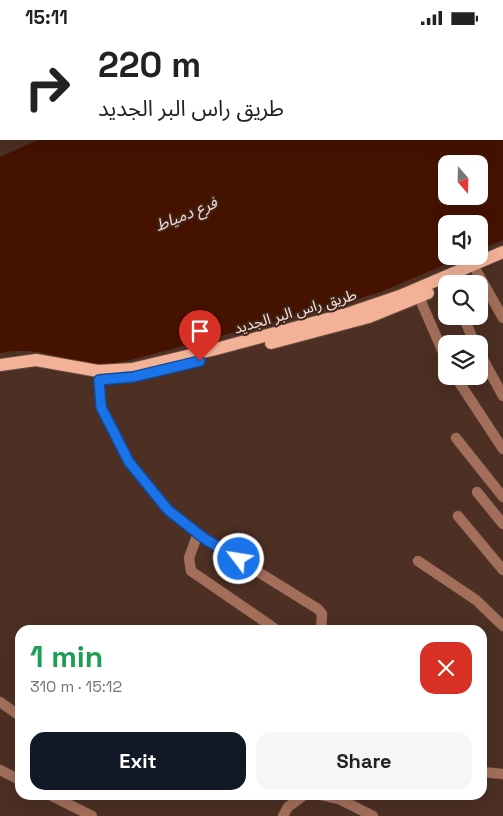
<!DOCTYPE html>
<html lang="en">
<head>
<meta charset="utf-8">
<style>
  body { margin:0; font-family:"Space Grotesk","Noto Sans Arabic",sans-serif; background:#f6f6f6; color:#222; height:100vh; display:flex; flex-direction:column; font-size:19px; white-space:nowrap }
  * { box-sizing:border-box; margin:0 }
  p { font-size:16px; color:#767676 }
  .icon { flex:none; width:28px; height:28px; fill:none; stroke:currentColor; stroke-width:2; stroke-linecap:round; stroke-linejoin:round }
  .map { position:relative; flex:1; overflow:hidden }
  .details { position:absolute; left:15px; top:590px; width:472px; height:175px; display:flex; flex-direction:column; background:#fff; border-radius:15px; box-shadow:0 5px 20px #0002 }
  .details>* { flex:none }
  .guide { position:absolute; left:0px; top:0px; width:504px; height:105px; box-shadow:0 5px 20px #0002; background:#fff; color:#222; overflow:hidden }
  .needle { width:32px; rotate:160deg }
  .fabs { position:absolute; left:438px; top:120px; display:grid; gap:10px }
  .fabs a { display:grid; place-items:center; width:50px; height:50px; border-radius:10px; background:#fff; box-shadow:0 5px 20px #0002; font-size:25px }
  .pin { position:absolute; display:grid; place-items:center; width:42px; height:42px; color:#fff; margin:-51px -21px; border-radius:50% 50% 50% 0; rotate:-45deg; box-shadow:0 0 5px #0007 }
  .pin .icon { rotate:45deg }
  .me { position:absolute; width:55px; margin:-28px; rotate:301deg; stroke-linejoin:round; filter:drop-shadow(0 0 4px #0008) }
  .turn { display:flex; align-items:center; gap:18px; height:105px; padding:0 15px; font-size:22px }
  .turn .icon { width:65px; height:65px; stroke-width:2.5 }
  .turn b { display:block; font-size:35px; line-height:42px }
  .round { display:grid; place-items:center; flex:none; width:52px; height:52px; border-radius:15px; background:#f6f6f6 }
  .head { display:flex; align-items:center; justify-content:space-between; height:85px; padding:0 15px }
  h1 { font-size:30px; font-weight:800; line-height:38px; color:#1e9e55 }
  .action { display:flex; gap:10px; margin-top:auto; padding:10px 15px }
  .action a { flex:1; height:58px; border-radius:15px; background:#111827; color:#fff; font-size:20px; font-weight:800; line-height:58px; text-align:center }
  .action a+a { background:#f6f6f6; color:#222 }
  .status { display:flex; justify-content:space-between; align-items:center; height:35px; padding:0 25px; background:#fff; direction:ltr }
  .status svg { height:14px; fill:currentColor }
  .map>svg:first-child { display:block }
  .water { fill:#461200; fill-rule:evenodd }
  .lines { fill:none; stroke-linecap:round; stroke-linejoin:round }
  .minor-casing { stroke:#684b40; stroke-width:11 }
  .major-casing { stroke:#684b40; stroke-width:14 }
  .minor { stroke:#a46f5a; stroke-width:10 }
  .major { stroke:#f3b298; stroke-width:12 }
  .route-casing { stroke:#114b97; stroke-width:12 }
  .route { stroke:#1a73e8; stroke-width:9 }
  .labels { text-anchor:middle; dominant-baseline:central; stroke-width:4; stroke-linejoin:round; paint-order:stroke }
  .street-label { font-size:15px; fill:#f5e1da; stroke:#422519 }
  .water-label { font-size:16px; font-style:italic; fill:#f0dad1; stroke:#422519 }
</style>
</head>
<body>
<div class="status"><b>15:11</b><svg viewBox="0 0 49 12"><path d="M0 12V9h3v3zM5 12V6h3v6zM10 12V3h3v9zM15 12V0h3v12zM26 1h20v11H26zM47 4h2v5h-2z"/></svg></div>
<div class="map">
<svg width="503" height="781" viewBox="0 0 503 781">
  <rect width="100%" height="100%" fill="#4d2f23"/>
  <!-- water -->
  <path class="water" d="M287,0H503V205L479,215V189H446V221H465L383,256L345,268L130,325C120,327 106,332 95,330C59,325 39,310 0,318V122L40,104H502V1H284ZM446,129H479V161H446Z"/>
  <g class="lines">
    <defs>
      <g id="minor">
        <polyline points="6,0 6,1"/>
        <polyline points="191,1 195,0"/>
        <polyline points="227,1 230,0"/>
        <polyline points="0,52 1,52"/>
        <polyline points="0,61 1,61"/>
        <polyline points="0,93 1,93"/>
        <polyline points="477,237 503,283"/>
        <polyline points="419,262 446,324"/>
        <polyline points="463,281 475,309"/>
        <polyline points="479,317 503,361"/>
        <polyline points="455,341 503,414"/>
        <polyline points="99,345 101,372 129,427 168,475 205,504 318,574 322,579 321,595"/>
        <polyline points="456,403 503,462"/>
        <polyline points="477,457 503,489"/>
        <polyline points="458,481 503,535"/>
        <polyline points="198,498 189,523 191,536 277,595"/>
        <polyline points="418,526 476,565 503,591"/>
        <polyline points="0,667 20,681"/>
        <polyline points="0,735 20,745"/>
        <polyline points="482,737 503,739"/>
        <polyline points="50,760 92,781"/>
        <polyline points="321,760 339,764 373,781"/>
        <polyline points="283,781 288,772 304,760"/>
      </g>
      <g id="major">
        <polyline points="271,308 369,282 428,258"/>
        <polyline points="0,330 36,325 98,336 132,334 216,314 350,278 400,261 503,217"/>
      </g>
    </defs>
    <!-- minor casing -->
    <use href="#minor" class="minor-casing"/>
    <!-- major casing -->
    <use href="#major" class="major-casing"/>
    <!-- minor -->
    <use href="#minor" class="minor"/>
    <!-- major -->
    <use href="#major" class="major"/>
  </g>
  <g class="lines">
    <defs>
      <polyline id="route" points="200,326 133,342 99,345 101,372 129,427 168,475 205,504 239,524"/>
    </defs>
    <!-- route casing -->
    <use href="#route" class="route-casing"/>
    <!-- route -->
    <use href="#route" class="route"/>
  </g>
  <g class="labels">
    <!-- street labels -->
    <g class="street-label">
      <text transform="translate(295 276) rotate(-16)">طريق راس البر الجديد</text>
    </g>
    <!-- water labels -->
    <g class="water-label">
      <text transform="translate(186 179) rotate(-22)">فرع دمياط</text>
    </g>
  </g>
</svg>
<div class="fabs">
<a><svg class="needle" viewBox="-14 -14 28 28"><path d="M0-13l5 13h-10z" fill="#e53935"/><path d="M0 13l5-13h-10z" fill="#767676"/></svg></a>
<a><svg class="icon" aria-label="sound" viewBox="0 0 24 24"><path d="M4 9h4l5-4v14l-5-4H4zM17 9q2 3 0 6"/></svg></a>
<a><svg class="icon" aria-label="search" viewBox="0 0 24 24"><circle cx="10" cy="10" r="6"/><path d="M15 15l6 6"/></svg></a>
<a><svg class="icon" aria-label="layers" viewBox="0 0 24 24"><path d="M12 4l9 5-9 5-9-5zM3 14l9 5 9-5"/></svg></a>
</div>
<div class="pin" style="left:200px;top:326px;background:#d93025"><svg class="icon" aria-label="arrive" viewBox="0 0 24 24"><path d="M6 21V4h12l-3 4 3 4H6"/></svg></div>
<svg class="me" style="left:239px;top:524px" viewBox="-20 -20 40 40"><circle r="17" fill="#1a73e8" stroke="#fff" stroke-width="3"/><path d="M0-11L8 9 0 5-8 9z" fill="#fff"/></svg>
<div class="guide">
<div class="turn"><svg class="icon" aria-label="right" viewBox="0 0 24 24"><path d="M7 20v-9h11M14 6l5 5-5 5"/></svg><div><b>220 m</b>طريق راس البر الجديد</div></div>
</div>
<section class="details">
<div class="head"><div><h1>1 min</h1><p>310 m · 15:12</p></div><a class="round" style="background:#d93025;color:#fff"><svg class="icon" aria-label="close" viewBox="0 0 24 24"><path d="M6 6l12 12M18 6L6 18"/></svg></a></div>
<div class="action"><a>Exit</a><a>Share</a></div>
</section>
</div>
</body>
</html>
